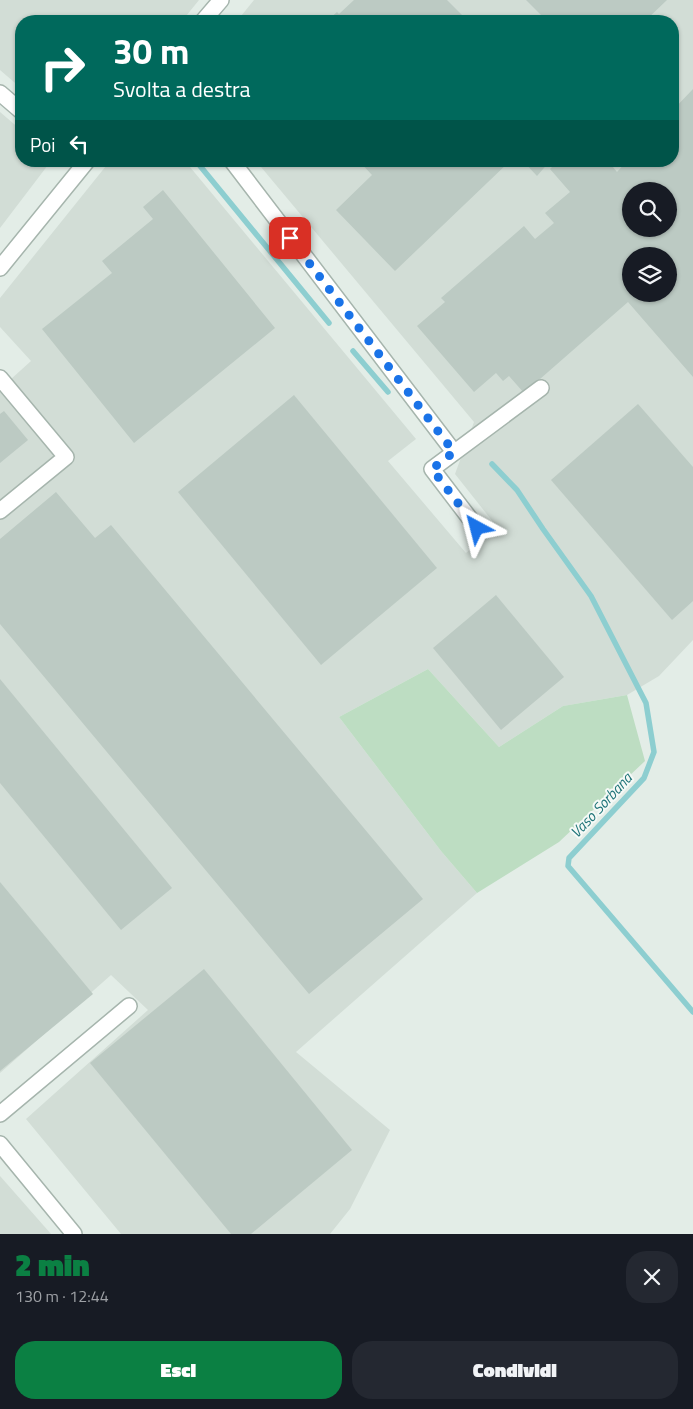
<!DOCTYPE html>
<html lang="it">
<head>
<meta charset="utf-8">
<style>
  body { margin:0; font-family:"Titillium Web",sans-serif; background:#242831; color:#f1f3f6; height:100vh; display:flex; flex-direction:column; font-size:19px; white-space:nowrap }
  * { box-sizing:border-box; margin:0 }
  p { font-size:16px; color:#9ea1a6 }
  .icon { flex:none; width:28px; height:28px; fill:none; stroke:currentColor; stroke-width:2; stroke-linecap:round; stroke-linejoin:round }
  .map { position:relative; height:1234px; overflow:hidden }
  .panel { display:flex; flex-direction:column; background:#171b24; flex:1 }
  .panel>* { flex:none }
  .top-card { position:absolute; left:15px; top:15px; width:664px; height:152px; border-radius:20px; box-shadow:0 1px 4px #0004; background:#00695c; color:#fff; overflow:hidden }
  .buttons { position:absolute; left:622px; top:182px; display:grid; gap:10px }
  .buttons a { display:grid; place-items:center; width:55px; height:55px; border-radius:50%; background:#171b24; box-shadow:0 1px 4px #0004; font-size:25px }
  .pin { position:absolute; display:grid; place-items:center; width:42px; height:42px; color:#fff; margin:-21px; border-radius:10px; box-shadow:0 2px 8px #0006 }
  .me { position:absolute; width:55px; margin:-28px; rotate:322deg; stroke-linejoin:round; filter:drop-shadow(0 0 4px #0008) }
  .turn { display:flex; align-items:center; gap:18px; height:105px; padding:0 15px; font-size:22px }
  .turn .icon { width:65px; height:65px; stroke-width:2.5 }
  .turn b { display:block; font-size:35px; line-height:42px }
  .then { display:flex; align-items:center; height:48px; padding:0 15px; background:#0003; gap:10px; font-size:19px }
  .round { display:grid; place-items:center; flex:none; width:52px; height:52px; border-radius:20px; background:#242831 }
  .head { display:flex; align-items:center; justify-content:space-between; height:85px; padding:0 15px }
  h1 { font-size:30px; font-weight:800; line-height:38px; color:#0b8043 }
  .button { display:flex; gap:10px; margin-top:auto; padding:10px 15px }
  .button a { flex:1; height:58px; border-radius:20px; background:#0b8043; color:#fff; font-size:20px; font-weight:800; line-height:58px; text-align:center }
  .button a+a { background:#242831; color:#f1f3f6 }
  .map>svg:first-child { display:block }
  .built { fill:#d2ddd6; fill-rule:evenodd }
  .green { fill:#bdddc2 }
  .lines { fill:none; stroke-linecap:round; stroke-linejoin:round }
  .stream { stroke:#8dced0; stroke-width:5.5 }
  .building { fill:#bccac3; fill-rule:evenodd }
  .minor-casing { stroke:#a6b5ad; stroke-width:18 }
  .minor { stroke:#fff; stroke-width:15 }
  .route { stroke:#1a73e8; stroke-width:9; stroke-dasharray:0 16.2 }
  .labels { text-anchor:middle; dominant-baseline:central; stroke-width:4; stroke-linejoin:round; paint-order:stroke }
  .water-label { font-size:15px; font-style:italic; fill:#1f7478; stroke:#f4f9f6 }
</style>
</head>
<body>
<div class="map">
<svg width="693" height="1234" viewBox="0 0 693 1234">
  <rect width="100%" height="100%" fill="#e3ede7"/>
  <!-- built -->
  <g class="built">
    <polygon points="0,0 199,0 182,21 21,21 21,88 0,70"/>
    <path d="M254,0H693V640L659,676L627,695L563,706L499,747L428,669L339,717L441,851L477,893L296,1052L390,1130L350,1209L330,1234H121L26,1119L148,1010L111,975L0,1073V389L31,361L0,327V298L110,161H185L416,439L388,461L466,553L497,527L455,474L474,422L256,161H672V21H237ZM631,191H669V229H631ZM631,256H669V294H631Z"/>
    <polygon points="0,112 21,130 21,161 51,161 0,228"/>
    <polygon points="0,1176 51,1234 0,1234"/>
  </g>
  <!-- green -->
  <polygon class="green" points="428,669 499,747 563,706 627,695 645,761 559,842 477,893 441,851 339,717"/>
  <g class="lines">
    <!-- stream -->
    <g class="stream">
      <polyline points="196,161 329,323"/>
      <polyline points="353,351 388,392"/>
      <polyline points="492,464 517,490 543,529 591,596 646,703 654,752 644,778 569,858 568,866 693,1012"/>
    </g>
  </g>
  <!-- building -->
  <g class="building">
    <polygon points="354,0 447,0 468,21 327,21 337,12 339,14"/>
    <polygon points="526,0 667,0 645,21 547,21"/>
    <path d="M693,89V377L628,302L524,393L509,376L503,381L496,373L474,392L417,326L445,302L441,298L524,226L535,239L554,223L545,213L570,192L550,169L558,161H608L617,172L627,161H672V111ZM631,191H669V229H631ZM631,256H669V294H631Z"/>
    <polygon points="359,161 510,161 395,271 336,210 372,175"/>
    <polygon points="523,161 550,161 537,176"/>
    <polygon points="163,190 275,328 134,443 42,329 112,273 102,261 153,219 143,207"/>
    <polygon points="294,395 437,568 321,665 178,492"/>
    <polygon points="638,404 693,467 693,601 672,620 551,480"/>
    <polygon points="4,411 28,440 0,463 0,414"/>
    <polygon points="56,492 95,538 111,525 423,899 309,994 0,624 0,539"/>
    <polygon points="496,595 564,677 501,730 433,648"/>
    <polygon points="0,679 172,888 121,930 0,783"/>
    <polygon points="0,882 93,994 0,1071"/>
    <polygon points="204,969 352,1150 251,1234 231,1234 90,1063"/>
  </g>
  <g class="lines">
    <defs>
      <g id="minor">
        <polyline points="203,21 221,0"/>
        <polyline points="0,93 21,111"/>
        <polyline points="232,161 454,452"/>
        <polyline points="0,268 87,161"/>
        <polyline points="0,378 66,457 0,511"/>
        <polyline points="477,528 432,469 541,388"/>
        <polyline points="0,1114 129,1006"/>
        <polyline points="0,1144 74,1234"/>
      </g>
    </defs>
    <!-- minor casing -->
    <use href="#minor" class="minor-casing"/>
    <!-- minor -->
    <use href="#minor" class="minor"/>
  </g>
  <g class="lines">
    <!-- route -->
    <polyline class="route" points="290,238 454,452 432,469 477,528"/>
  </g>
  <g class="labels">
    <!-- water labels -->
    <g class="water-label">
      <text transform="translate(601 805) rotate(-47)">Vaso Sorbana</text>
    </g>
  </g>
</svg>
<div class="buttons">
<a><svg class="icon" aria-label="search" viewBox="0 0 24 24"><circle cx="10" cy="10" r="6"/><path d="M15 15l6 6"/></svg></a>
<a><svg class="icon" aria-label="layers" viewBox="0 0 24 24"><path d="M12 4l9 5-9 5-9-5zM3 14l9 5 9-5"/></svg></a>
</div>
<div class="pin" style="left:290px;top:238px;background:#d93025"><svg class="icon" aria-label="arrive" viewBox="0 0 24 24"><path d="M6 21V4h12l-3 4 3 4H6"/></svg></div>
<svg class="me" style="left:477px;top:528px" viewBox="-20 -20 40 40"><path d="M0-17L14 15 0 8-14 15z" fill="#1a73e8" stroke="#fff" stroke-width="4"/></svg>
<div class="top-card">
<div class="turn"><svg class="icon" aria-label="right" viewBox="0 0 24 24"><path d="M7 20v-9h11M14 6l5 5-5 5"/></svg><div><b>30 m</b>Svolta a destra</div></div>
<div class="then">Poi<svg class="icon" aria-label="left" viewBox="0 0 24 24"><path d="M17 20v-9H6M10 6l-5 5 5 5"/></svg></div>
</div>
</div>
<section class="panel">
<div class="head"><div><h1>2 min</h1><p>130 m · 12:44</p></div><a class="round"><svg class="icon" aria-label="close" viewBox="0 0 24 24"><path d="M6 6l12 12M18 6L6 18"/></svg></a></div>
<div class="button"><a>Esci</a><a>Condividi</a></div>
</section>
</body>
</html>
